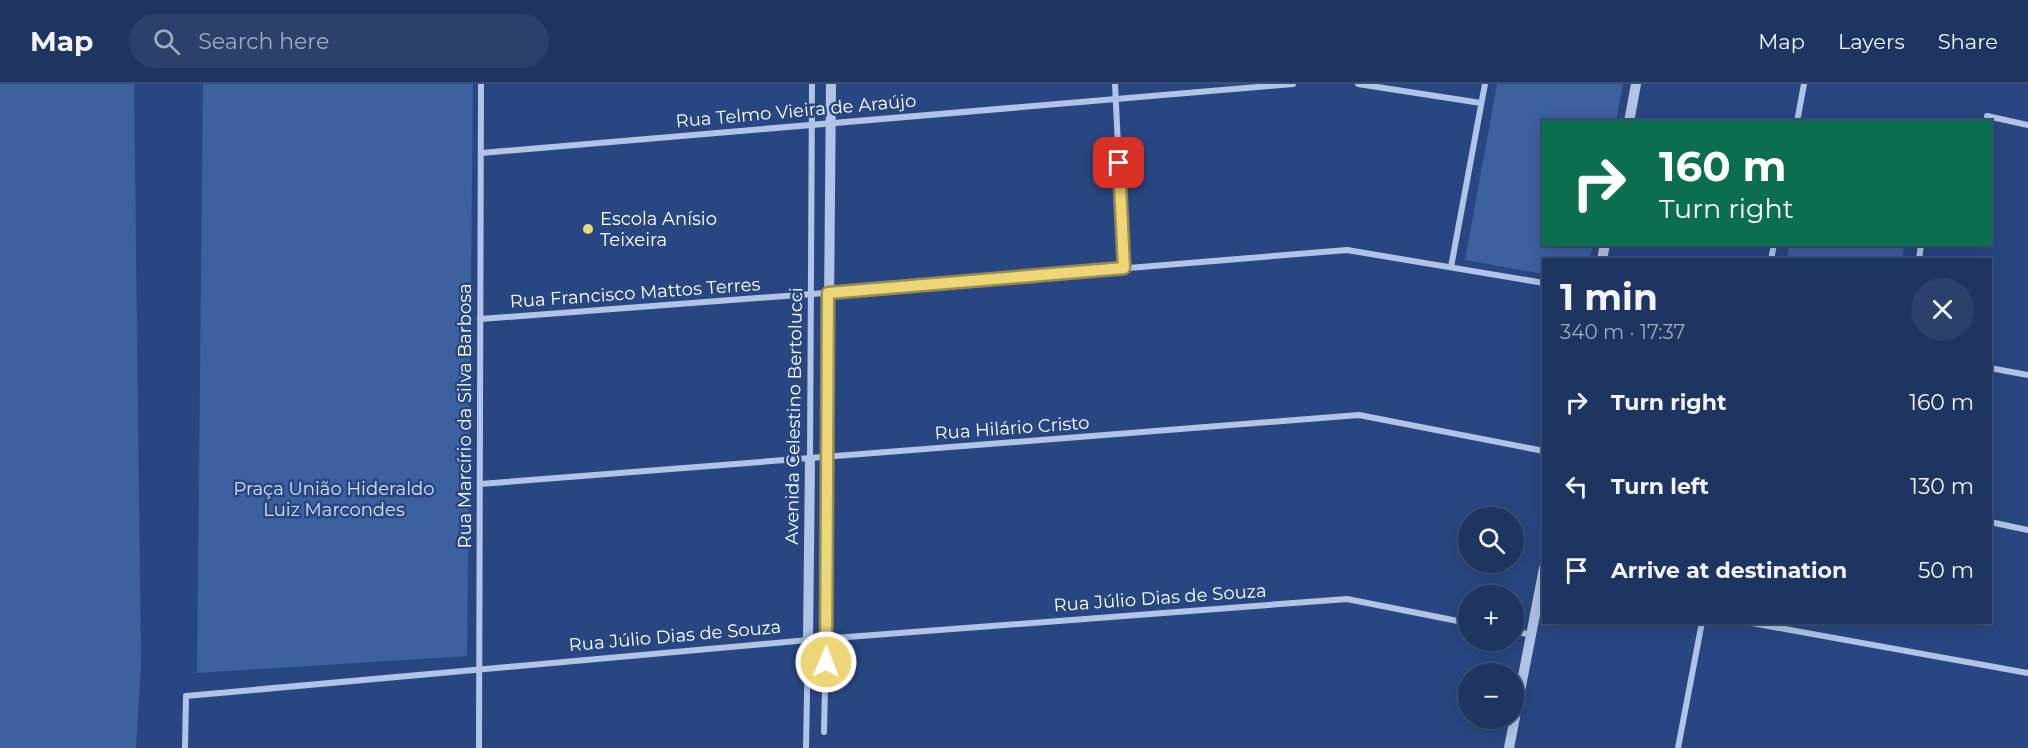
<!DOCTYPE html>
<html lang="en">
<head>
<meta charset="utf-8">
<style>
  body { margin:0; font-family:Montserrat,sans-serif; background:#2b406b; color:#f1f3f6; height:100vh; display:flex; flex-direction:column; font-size:22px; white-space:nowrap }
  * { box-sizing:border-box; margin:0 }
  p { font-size:20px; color:#a1abbe }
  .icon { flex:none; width:33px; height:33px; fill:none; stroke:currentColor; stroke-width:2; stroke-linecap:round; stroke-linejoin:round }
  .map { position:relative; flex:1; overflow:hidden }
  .panel { position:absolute; left:1542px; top:174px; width:450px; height:366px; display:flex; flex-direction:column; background:#1e3562; border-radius:0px; box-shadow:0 3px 15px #0003,0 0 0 2px #3c5077 }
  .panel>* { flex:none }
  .guide { position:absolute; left:1542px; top:36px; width:450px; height:126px; border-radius:0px; box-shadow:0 3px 15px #0003,0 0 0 2px #3c5077; background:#0b6e4f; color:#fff; overflow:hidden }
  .buttons { position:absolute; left:1458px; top:423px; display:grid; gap:12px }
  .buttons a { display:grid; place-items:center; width:66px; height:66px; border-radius:50%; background:#1e3562; box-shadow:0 3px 15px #0003,0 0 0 2px #3c5077; font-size:30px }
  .pin { position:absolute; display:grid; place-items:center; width:51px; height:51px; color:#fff; margin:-26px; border-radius:12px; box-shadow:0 3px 9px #0006 }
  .me { position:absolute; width:66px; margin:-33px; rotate:1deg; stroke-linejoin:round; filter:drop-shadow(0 0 4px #0008) }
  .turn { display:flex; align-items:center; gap:21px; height:126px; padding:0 18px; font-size:27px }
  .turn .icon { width:78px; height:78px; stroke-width:2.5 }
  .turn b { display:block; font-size:42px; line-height:51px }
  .round { display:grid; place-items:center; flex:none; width:63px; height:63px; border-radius:32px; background:#2b406b }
  .summary { display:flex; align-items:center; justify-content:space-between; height:102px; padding:0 18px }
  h1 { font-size:36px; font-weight:700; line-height:45px }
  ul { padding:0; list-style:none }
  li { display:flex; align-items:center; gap:18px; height:84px; padding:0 18px }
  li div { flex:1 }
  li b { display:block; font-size:22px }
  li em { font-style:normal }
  header { display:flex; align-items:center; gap:36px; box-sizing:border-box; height:84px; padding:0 30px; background:#1e3562; border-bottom:2px solid #3c5077 }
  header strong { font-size:28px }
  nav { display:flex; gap:33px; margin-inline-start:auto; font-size:21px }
  .search { width:420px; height:54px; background:#2b406b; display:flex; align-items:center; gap:15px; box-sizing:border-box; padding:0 21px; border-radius:33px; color:#a1abbe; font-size:22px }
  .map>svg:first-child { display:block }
  .green { fill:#3d609f }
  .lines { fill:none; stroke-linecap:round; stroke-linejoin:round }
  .minor { stroke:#b1c4e6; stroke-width:6 }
  .tertiary { stroke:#b1c4e6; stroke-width:10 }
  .route-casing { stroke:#9a8b4e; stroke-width:15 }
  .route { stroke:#edd678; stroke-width:10 }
  .poi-dot { fill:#edd678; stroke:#284782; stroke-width:2 }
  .labels { text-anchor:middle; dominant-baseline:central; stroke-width:5; stroke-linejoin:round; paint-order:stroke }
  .street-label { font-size:18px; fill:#fff; stroke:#284782 }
  .poi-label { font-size:18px; fill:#fff; stroke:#284782; text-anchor:start }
  .park-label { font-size:18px; fill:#d4e0f5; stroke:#284782 }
</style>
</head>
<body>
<header>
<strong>Map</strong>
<div class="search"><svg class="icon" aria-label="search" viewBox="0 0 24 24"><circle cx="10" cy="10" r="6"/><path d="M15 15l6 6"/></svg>Search here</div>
<nav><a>Map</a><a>Layers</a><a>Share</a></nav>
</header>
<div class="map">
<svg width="2028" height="664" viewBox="0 0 2028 664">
  <rect width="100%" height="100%" fill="#284782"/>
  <!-- green -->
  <g class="green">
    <polygon points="0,0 134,0 141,579 136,664 0,664"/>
    <polygon points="203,0 473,0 467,572 197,589"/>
    <polygon points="1497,0 1623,0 1616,37 1544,38 1544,160 1593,161 1590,175 1544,176 1543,190 1465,176"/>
    <polygon points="1789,161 1789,160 1904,161 1902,175 1787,175"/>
  </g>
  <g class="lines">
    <!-- minor -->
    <g class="minor">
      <polyline points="1115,0 1124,184"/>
      <polyline points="1358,0 1481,19"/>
      <polyline points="1987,32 2028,41"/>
      <polyline points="1797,38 1804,0"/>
      <polyline points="481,69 1293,0"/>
      <polyline points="1771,176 1774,160"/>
      <polyline points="1919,176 1921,160"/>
      <polyline points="1451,183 1485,0"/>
      <polyline points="480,235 812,210 1347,166 1544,199"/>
      <polyline points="1990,284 2028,291"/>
      <polyline points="810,375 812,0"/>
      <polyline points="480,400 1359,331 1544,367"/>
      <polyline points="1990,438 2028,446"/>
      <polyline points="1746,538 2028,589"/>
      <polyline points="1514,547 1531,551"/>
      <polyline points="824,648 826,555"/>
      <polyline points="185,664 186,612 808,556 1347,515 1468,539"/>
      <polyline points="479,664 481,0"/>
      <polyline points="806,664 808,556"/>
      <polyline points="1678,664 1702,538"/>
    </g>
    <!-- tertiary -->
    <g class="tertiary">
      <polyline points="1629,38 1636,0"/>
      <polyline points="1602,176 1605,160"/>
      <polyline points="826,555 831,0"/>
      <polyline points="808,556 810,375"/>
      <polyline points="1509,664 1544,484"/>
    </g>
  </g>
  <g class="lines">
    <defs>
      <polyline id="route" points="826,578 828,209 1124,184 1119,79"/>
    </defs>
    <!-- route casing -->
    <use href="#route" class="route-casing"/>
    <!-- route -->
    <use href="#route" class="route"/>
  </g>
  <!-- markers -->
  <circle class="poi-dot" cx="588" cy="145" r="6"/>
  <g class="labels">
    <!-- street labels -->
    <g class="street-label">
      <text transform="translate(796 27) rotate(-5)">Rua Telmo Vieira de Araújo</text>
      <text transform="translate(635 209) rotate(-4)">Rua Francisco Mattos Terres</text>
      <text transform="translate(465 332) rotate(-90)">Rua Marcírio da Silva Barbosa</text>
      <text transform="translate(794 332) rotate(-89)">Avenida Celestino Bertolucci</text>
      <text transform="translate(1012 344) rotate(-4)">Rua Hilário Cristo</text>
      <text transform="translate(1160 514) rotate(-4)">Rua Júlio Dias de Souza</text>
      <text transform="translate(675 552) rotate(-5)">Rua Júlio Dias de Souza</text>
    </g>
    <!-- poi labels -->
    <g class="poi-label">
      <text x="600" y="135">Escola Anísio<tspan x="600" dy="21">Teixeira</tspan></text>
    </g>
    <!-- park labels -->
    <g class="park-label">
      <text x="334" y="405">Praça União Hideraldo<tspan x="334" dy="21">Luiz Marcondes</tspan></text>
    </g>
  </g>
</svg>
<div class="buttons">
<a><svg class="icon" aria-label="search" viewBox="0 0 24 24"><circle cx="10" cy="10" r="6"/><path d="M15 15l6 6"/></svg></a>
<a>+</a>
<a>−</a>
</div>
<div class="pin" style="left:1119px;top:79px;background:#d93025"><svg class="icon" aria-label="arrive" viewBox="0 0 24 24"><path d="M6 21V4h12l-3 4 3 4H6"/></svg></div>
<svg class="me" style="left:826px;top:578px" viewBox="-20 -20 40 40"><circle r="17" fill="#edd678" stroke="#fff" stroke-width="3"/><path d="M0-11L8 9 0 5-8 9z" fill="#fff"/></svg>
<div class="guide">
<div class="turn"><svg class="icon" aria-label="right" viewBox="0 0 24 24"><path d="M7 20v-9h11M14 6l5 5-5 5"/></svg><div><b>160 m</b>Turn right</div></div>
</div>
<section class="panel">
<div class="summary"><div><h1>1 min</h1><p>340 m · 17:37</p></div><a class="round"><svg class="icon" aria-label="close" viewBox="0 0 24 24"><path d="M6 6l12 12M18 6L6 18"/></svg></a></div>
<ul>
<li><svg class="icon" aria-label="right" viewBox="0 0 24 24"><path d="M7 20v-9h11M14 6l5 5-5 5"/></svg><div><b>Turn right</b></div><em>160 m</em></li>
<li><svg class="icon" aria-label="left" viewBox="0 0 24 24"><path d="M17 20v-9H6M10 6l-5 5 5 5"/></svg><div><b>Turn left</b></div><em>130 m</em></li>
<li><svg class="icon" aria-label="arrive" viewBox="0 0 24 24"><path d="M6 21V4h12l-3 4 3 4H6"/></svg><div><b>Arrive at destination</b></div><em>50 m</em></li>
</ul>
</section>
</div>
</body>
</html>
